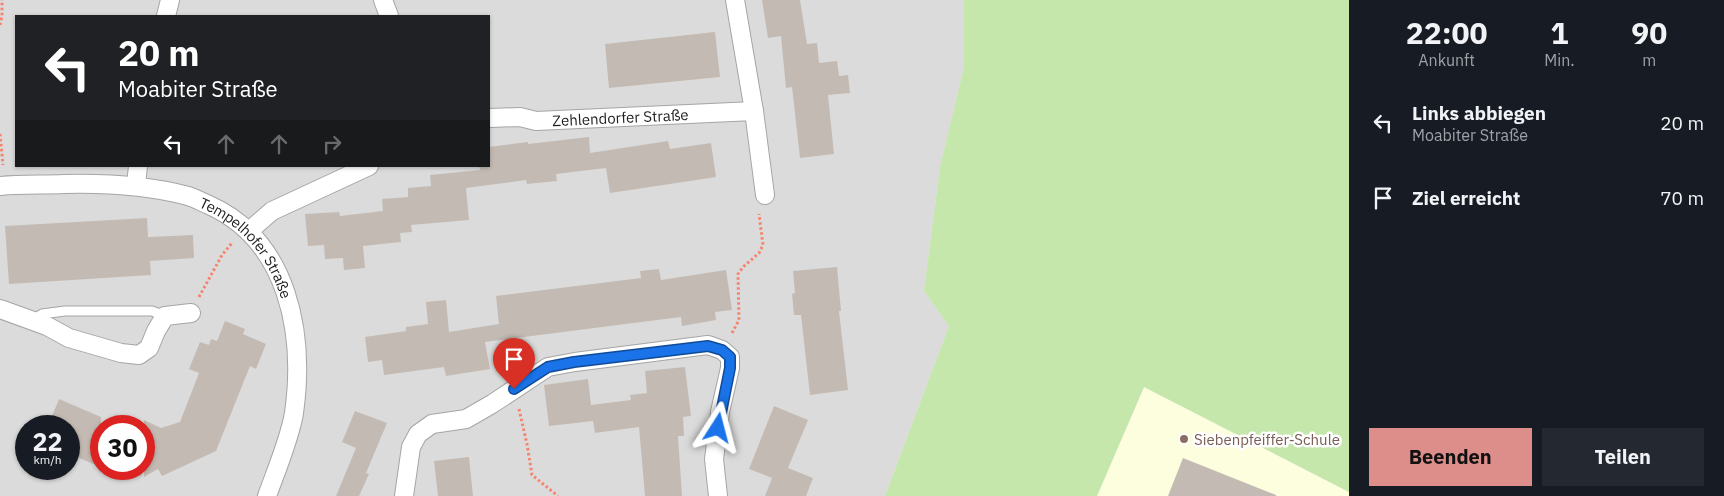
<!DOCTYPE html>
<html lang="de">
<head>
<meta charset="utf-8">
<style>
  body { margin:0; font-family:"IBM Plex Sans",sans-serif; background:#242831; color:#f1f3f6; height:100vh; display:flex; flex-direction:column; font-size:19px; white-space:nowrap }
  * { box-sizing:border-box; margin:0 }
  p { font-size:16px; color:#9ea1a6 }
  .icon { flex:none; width:28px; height:28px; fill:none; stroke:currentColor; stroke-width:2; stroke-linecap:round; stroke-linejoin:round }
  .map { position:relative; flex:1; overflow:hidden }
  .panel { display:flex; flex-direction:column; background:#171b24; width:375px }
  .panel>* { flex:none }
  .hud { position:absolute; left:15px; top:15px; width:475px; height:152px; border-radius:0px; box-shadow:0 1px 4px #0004; background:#202124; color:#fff; overflow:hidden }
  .speed { position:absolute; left:15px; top:415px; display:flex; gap:10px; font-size:25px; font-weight:700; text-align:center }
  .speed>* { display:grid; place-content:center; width:65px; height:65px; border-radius:50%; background:#171b24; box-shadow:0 1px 4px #0004; line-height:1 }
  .speed small { font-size:12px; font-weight:400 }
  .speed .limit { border:8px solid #d22; background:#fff; color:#111 }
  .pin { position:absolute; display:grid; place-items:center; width:42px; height:42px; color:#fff; margin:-51px -21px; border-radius:50% 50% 50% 0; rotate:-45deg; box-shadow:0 0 5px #0007 }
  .pin .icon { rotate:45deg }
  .me { position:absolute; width:55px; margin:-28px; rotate:9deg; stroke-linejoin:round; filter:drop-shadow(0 0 4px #0008) }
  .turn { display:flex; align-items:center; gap:18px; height:105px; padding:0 20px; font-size:22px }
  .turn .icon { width:65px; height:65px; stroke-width:2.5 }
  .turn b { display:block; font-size:35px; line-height:42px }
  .lanes { display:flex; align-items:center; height:48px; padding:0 20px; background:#0003; justify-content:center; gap:25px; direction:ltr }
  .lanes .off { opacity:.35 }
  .eta { display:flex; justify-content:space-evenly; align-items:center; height:85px; text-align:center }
  .eta b { font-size:30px; font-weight:700; line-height:35px }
  .action { display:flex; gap:10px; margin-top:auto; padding:10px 20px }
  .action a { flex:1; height:58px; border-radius:0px; background:#dd8d8a; color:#111; font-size:20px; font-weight:700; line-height:58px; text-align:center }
  .action a+a { background:#242831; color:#f1f3f6 }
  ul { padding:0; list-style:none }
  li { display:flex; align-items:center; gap:15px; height:75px; padding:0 20px }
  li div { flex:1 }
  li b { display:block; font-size:19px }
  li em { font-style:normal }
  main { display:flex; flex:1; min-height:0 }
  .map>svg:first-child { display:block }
  .residential { fill:#dcdbdb; fill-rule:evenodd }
  .education { fill:#fcfedd }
  .grass { fill:#c5e7ab }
  .building { fill:#c3bbb3 }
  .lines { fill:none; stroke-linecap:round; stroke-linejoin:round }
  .service-casing { stroke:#a5a5a5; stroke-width:11 }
  .minor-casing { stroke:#a5a5a5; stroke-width:20 }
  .path { stroke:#f5846e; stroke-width:3; stroke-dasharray:2.5 2.5; stroke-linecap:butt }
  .service { stroke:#fff; stroke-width:9 }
  .minor { stroke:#fff; stroke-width:18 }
  .route-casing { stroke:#114b97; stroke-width:12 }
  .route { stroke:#1a73e8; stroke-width:9 }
  .education-dot { fill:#8d6e63; stroke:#fff; stroke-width:2 }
  .labels { text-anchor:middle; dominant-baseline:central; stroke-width:5; stroke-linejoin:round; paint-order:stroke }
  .street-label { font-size:15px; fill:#1e1e1e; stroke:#fff }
  .education-label { font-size:15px; fill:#785e54; stroke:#fff; text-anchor:start }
</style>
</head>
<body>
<main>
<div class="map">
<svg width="1349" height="496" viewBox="0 0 1349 496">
  <rect width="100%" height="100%" fill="#eeebe4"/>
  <!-- residential -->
  <path class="residential" d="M0,0H964V67L940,167L924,291L949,326L885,496H0ZM16,16H489V166H16ZM26,426H69V469H26ZM101,426H144V469H101Z"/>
  <!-- education -->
  <polygon class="education" points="1144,387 1349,492 1349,496 1097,496"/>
  <!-- grass -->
  <polygon class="grass" points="964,0 1349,0 1349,492 1144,387 1097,496 885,496 949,326 924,291 940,167 964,67"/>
  <!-- building -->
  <g class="building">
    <polygon points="762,0 800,0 807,44 817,43 819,63 837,61 839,76 848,75 850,93 828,95 834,154 800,158 792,87 786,88 781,36 768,38"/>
    <polygon points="715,32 720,77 609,88 605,44"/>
    <polygon points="589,137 590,153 668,141 670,149 711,143 716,177 610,193 606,168 556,174 557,181 527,184 526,180 466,188 469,220 411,225 412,232 400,233 401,242 363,246 365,268 344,270 343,258 325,259 324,245 308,246 305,214 339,212 340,216 383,211 382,199 408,197 408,188 431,186 430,175 480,170 479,166 489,166 489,147 528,142 528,144"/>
    <polygon points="147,218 148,237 193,235 194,258 150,261 151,275 9,284 5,226"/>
    <polygon points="837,267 841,311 839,311 848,390 810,395 801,315 794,315 792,294 795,293 793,271"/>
    <polygon points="659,269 661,280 726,270 732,310 715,312 716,320 682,326 681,317 485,342 490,369 446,376 444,367 384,375 382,360 368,362 365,337 406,331 406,327 428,324 426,302 446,300 449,332 499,324 496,296 641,278 640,271"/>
    <polygon points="225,321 245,329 243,334 266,344 256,369 250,366 216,451 162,476 158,469 144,477 144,420 161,428 180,422 199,373 189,369 200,342 209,345 211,339 217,341"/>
    <polygon points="685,367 691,416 683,417 684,436 678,436 682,496 645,496 639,427 595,433 593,421 549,426 544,385 588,379 591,405 631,400 630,395 647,393 645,371"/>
    <polygon points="59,399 101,417 101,467 69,454 69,426 48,426"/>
    <polygon points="774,406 808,420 788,468 813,478 806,496 765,496 772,478 749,469"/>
    <polygon points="355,411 387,423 366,473 369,474 359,496 336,496 356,448 342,442"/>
    <polygon points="469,457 473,496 438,496 434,461"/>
    <polygon points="1183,458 1276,495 1276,496 1168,496"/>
  </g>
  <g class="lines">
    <defs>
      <polyline id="service" points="32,320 42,314 65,311 152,311 165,316"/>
      <g id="minor">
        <polyline points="383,0 389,16"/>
        <polyline points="735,0 754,111 765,195"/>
        <polyline points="166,16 170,0"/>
        <path id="s1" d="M489,118L520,117L536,121L754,111"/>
        <polyline points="136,185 138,166"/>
        <path id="s2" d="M0,186C21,184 43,185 64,184C107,183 147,185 188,196C195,198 202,202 209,205C289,241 305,334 294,413C290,438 276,471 267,496"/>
        <polyline points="249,231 272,211 369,166"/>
        <polyline points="0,309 47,326 69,338 121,353 139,355 149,348 156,331 165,316 191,313"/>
        <polyline points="404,496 411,447 418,434 432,424 466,419 492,404 548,367 575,362 708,345 722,350 730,357 730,368 720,412 714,459 718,496"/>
      </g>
    </defs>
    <!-- service casing -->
    <use href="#service" class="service-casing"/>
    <!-- minor casing -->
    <use href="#minor" class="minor-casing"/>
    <!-- path -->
    <g class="path">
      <polyline points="0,25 2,16 2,0"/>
      <polyline points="0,134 3,165"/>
      <polyline points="199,297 222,255 232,243"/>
      <polyline points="732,333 739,320 738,274 743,267 759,253 763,245 759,214"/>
      <polyline points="519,409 527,444 532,475 558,496"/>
    </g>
    <!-- service -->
    <use href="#service" class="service"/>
    <!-- minor -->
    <use href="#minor" class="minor"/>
  </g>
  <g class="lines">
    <defs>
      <polyline id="route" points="514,389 548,367 574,362 708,346 722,350 730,357 730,368 718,428"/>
    </defs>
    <!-- route casing -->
    <use href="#route" class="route-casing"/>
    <!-- route -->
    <use href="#route" class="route"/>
  </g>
  <!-- markers -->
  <circle class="education-dot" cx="1184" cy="439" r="5"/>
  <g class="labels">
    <!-- street labels -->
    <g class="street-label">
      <text stroke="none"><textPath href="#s1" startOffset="132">Zehlendorfer Straße</textPath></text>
      <text stroke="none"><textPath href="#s2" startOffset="270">Tempelhofer Straße</textPath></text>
    </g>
    <!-- education labels -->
    <g class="education-label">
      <text x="1194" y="439">Siebenpfeiffer-Schule</text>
    </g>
  </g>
</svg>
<div class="speed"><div>22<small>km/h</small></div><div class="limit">30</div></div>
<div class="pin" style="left:514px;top:389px;background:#d93025"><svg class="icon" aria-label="arrive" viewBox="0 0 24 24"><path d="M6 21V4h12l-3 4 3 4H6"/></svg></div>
<svg class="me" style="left:718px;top:428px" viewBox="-20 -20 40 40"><path d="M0-17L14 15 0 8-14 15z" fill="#1a73e8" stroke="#fff" stroke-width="4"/></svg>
<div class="hud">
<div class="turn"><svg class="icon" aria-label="left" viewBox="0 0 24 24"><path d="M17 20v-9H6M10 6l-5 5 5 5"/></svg><div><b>20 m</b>Moabiter Straße</div></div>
<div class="lanes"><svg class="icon" aria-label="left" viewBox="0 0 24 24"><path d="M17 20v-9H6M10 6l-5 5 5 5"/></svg><svg class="icon off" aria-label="ahead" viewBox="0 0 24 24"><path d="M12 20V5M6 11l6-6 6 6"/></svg><svg class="icon off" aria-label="ahead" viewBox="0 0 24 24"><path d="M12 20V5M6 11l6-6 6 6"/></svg><svg class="icon off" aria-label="right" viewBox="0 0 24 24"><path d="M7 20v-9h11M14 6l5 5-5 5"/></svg></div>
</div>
</div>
<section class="panel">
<div class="eta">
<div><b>22:00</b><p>Ankunft</p></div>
<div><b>1</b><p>Min.</p></div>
<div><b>90</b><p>m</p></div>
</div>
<ul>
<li><svg class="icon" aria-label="left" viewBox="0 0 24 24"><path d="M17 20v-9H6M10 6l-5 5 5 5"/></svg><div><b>Links abbiegen</b><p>Moabiter Straße</p></div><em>20 m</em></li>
<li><svg class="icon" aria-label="arrive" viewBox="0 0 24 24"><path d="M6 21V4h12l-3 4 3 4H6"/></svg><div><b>Ziel erreicht</b></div><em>70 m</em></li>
</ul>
<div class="action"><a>Beenden</a><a>Teilen</a></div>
</section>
</main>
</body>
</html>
